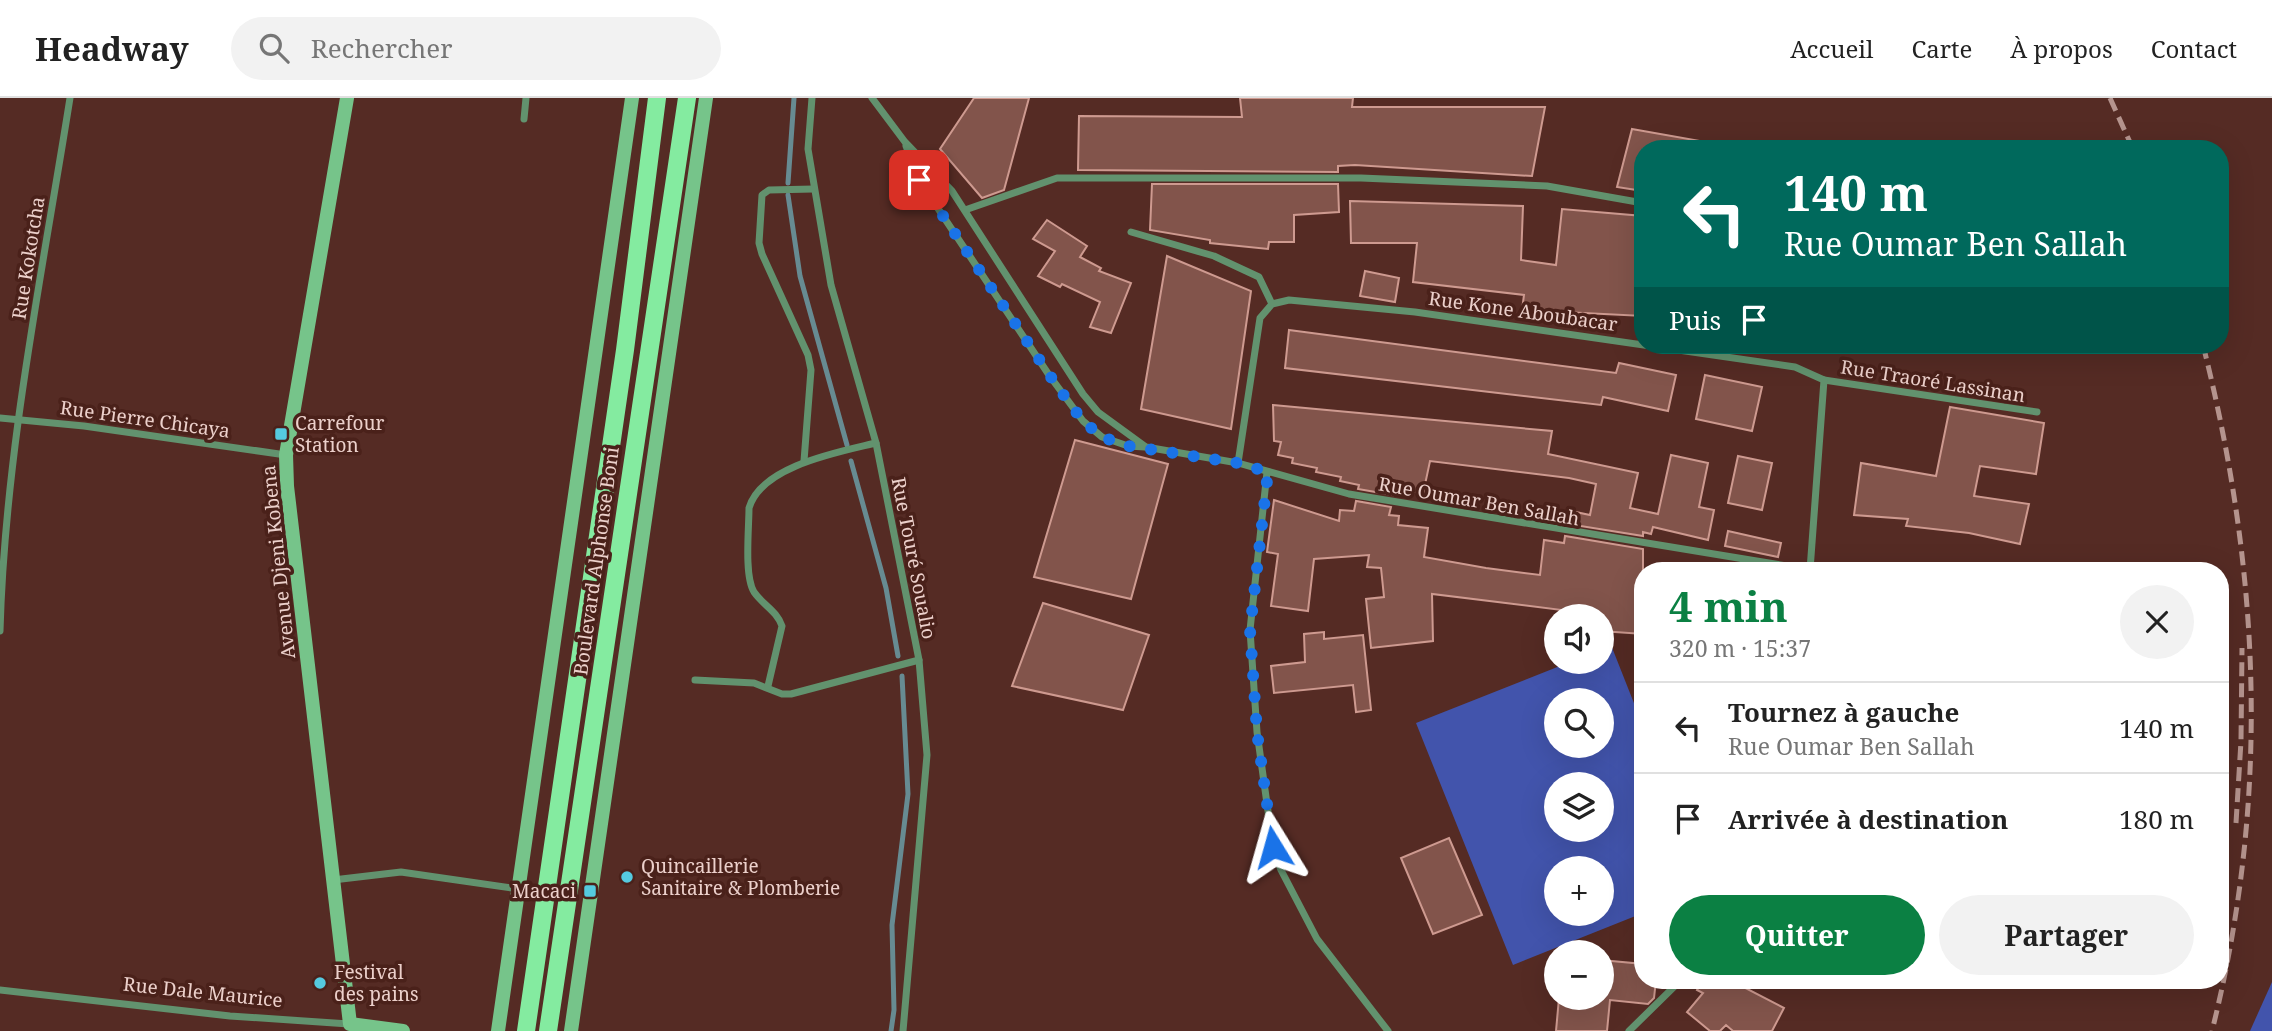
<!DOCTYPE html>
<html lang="fr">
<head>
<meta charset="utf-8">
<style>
  body { margin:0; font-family:"Noto Serif",serif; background:#f2f2f2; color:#222; height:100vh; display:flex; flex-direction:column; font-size:26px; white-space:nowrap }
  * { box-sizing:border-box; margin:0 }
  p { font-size:23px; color:#767676 }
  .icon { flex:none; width:38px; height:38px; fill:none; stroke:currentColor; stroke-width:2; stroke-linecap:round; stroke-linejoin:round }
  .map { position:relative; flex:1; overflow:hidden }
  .drawer { position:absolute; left:1634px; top:464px; width:595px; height:427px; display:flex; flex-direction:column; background:#fff; border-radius:28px; box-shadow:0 7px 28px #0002 }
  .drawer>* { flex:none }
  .hud { position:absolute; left:1634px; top:42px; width:595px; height:214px; border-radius:28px; box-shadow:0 7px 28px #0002; background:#00695c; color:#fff; overflow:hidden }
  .tools { position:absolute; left:1544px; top:506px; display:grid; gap:14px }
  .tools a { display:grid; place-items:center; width:70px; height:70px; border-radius:50%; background:#fff; box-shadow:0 7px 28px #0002; font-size:35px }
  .pin { position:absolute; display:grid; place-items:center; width:60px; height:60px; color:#fff; margin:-30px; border-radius:14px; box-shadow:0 4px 10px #0006 }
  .me { position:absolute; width:77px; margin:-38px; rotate:352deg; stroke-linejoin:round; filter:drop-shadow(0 0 5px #0008) }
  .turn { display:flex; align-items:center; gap:24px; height:147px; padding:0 35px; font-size:32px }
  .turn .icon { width:91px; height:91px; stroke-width:2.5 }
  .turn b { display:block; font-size:49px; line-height:60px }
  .then { display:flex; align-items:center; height:66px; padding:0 35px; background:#0003; gap:14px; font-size:26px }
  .round { display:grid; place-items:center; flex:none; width:74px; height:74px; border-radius:37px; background:#f2f2f2 }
  .overview { display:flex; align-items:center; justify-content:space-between; height:119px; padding:0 35px }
  h1 { font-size:42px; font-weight:700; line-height:52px; color:#0b8043 }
  .button { display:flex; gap:14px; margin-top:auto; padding:14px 35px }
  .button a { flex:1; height:80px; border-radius:42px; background:#0b8043; color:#fff; font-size:28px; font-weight:700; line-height:80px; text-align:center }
  .button a+a { background:#f2f2f2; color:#222 }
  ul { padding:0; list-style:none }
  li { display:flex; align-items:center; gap:21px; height:91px; padding:0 35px; border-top:2px solid #e0e0e0 }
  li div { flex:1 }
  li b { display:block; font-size:26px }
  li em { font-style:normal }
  header { display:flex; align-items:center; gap:42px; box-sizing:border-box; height:98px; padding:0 35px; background:#fff; border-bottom:2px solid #e0e0e0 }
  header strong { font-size:33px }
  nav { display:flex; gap:38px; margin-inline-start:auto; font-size:24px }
  .search { width:490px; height:63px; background:#f2f2f2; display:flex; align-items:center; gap:18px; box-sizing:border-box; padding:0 24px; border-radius:38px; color:#767676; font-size:26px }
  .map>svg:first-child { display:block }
  .green { fill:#4254ac; fill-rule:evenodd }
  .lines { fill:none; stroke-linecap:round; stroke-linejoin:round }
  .stream { stroke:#678b92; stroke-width:5 }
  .building { fill:#82544b; stroke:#ce9a90; stroke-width:2 }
  .street { stroke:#62926e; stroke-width:7 }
  .secondary { stroke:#76c48a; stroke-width:14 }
  .primary { stroke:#84eba0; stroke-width:18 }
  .rail { stroke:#b5948e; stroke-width:5; stroke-dasharray:14 7; stroke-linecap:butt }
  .route { stroke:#1a73e8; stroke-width:12; stroke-dasharray:0 21.6 }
  .poi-dot { fill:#55cadf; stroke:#4a211a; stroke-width:2.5 }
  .labels { text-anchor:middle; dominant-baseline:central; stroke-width:7; stroke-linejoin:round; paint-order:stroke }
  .street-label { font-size:19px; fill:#ecd0cb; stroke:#4a211a }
  .poi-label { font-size:19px; fill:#ecd0cb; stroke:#4a211a; text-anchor:start }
</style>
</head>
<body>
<header>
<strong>Headway</strong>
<div class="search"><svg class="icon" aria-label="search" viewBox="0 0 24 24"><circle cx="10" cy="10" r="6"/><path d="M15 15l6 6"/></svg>Rechercher</div>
<nav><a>Accueil</a><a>Carte</a><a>À propos</a><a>Contact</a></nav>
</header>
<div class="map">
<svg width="2272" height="933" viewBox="0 0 2272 933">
  <rect width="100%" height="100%" fill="#552b24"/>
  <!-- green -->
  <g class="green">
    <path d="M1611,547L1643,628V815L1513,867L1416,625L1570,564H1601V551ZM1556,602H1601V648H1556ZM1556,686H1601V732H1556ZM1556,770H1601V816H1556Z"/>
    <polygon points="2272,884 2272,933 2250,933"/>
  </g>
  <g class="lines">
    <!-- stream -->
    <g class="stream">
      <polyline points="788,85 794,0"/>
      <polyline points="788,97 800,178 847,347"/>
      <polyline points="851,363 886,490 898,558"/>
      <polyline points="891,933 894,912 892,827 908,696 902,578"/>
    </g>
  </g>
  <!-- building -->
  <g class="building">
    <polygon points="974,0 1029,0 1004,92 982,100 940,51"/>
    <polygon points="1240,0 1353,0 1352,9 1545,9 1532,78 1355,67 1338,68 1338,74 1078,72 1079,18 1242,19"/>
    <polygon points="1632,31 1700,43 1699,51 1643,51 1643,93 1617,89"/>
    <polygon points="1152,86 1338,86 1339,114 1294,117 1294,144 1269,144 1268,151 1210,145 1210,142 1150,132"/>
    <polygon points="1350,103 1523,108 1521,162 1556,167 1562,111 1643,118 1643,218 1522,212 1524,197 1413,184 1417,145 1351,145"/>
    <polygon points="1047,122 1087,148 1080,159 1101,170 1099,173 1131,185 1111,235 1090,229 1100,204 1062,186 1060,189 1038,178 1055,153 1033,141"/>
    <polygon points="1167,158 1251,193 1231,331 1141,311"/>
    <polygon points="1365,173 1399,180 1395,204 1360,198"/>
    <polygon points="1289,232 1616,275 1619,265 1676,277 1668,313 1603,299 1601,307 1285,270"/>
    <polygon points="1705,277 1762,289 1752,333 1696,321"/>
    <polygon points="1273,307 1552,333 1548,356 1638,375 1630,410 1658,416 1671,357 1708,365 1699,409 1714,412 1708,442 1653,429 1651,436 1643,434 1643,438 1568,426 1571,413 1590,417 1596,386 1569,380 1430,363 1423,396 1395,389 1393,397 1358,391 1359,387 1340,383 1341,379 1316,374 1317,370 1292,365 1293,360 1278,357 1281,344 1274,343"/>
    <polygon points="1950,309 2044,325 2036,376 1980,368 1974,398 2029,406 2020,446 1969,435 1906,428 1908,421 1854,417 1861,365 1936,378"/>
    <polygon points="1075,342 1168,366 1131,501 1034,479"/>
    <polygon points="1738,358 1772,365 1762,412 1728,405"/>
    <polygon points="1274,402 1339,423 1340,412 1354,413 1356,403 1391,409 1389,417 1399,418 1398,427 1428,430 1424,459 1486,470 1540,477 1544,442 1564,445 1565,438 1643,451 1643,536 1601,533 1601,518 1569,518 1570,513 1432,496 1433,543 1371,550 1366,501 1384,499 1381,470 1367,469 1369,457 1314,461 1308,513 1271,508 1278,456 1267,454"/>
    <polygon points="1728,433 1781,445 1778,459 1725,448"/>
    <polygon points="1043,505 1149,537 1123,612 1012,588"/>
    <polygon points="1324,534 1324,541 1363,537 1371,612 1356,614 1353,587 1274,595 1271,568 1305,564 1304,536"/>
    <polygon points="1449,740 1482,817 1433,836 1401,760"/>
    <polygon points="1601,862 1643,866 1643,882 1656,882 1654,900 1648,906 1610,902 1607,933 1556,933 1559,900 1601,900"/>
    <polygon points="1702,882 1730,882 1784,910 1772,933 1733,933 1726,927 1720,933 1710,933 1687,914 1703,895 1697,892"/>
  </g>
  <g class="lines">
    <!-- street -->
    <g class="street">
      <polyline points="812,0 808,51 831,187 876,345 919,562 927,657 903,933"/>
      <polyline points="872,0 905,44 952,93 1083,296 1098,314 1146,349 1238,365 1349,396 1811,472"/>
      <polyline points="524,21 526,0"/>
      <polyline points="906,48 919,82 1049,277 1083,323 1102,339 1128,348 1145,349"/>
      <polyline points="965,112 1057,80 1361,80 1547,88 1643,105"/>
      <polyline points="1131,134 1214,158 1259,179 1272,206"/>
      <polyline points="1824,282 2037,314"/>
      <polyline points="0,320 84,328 286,357"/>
      <polyline points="804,363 811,272 808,257 762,156 759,145 762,97 769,92 813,91"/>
      <polyline points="1238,365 1260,220 1272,206 1289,202 1415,214 1795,269 1824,282 1810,472"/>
      <polyline points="1267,374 1250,532 1257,634 1273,749 1281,772 1317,841 1388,933"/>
      <path d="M0,533C5,354 42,177 70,0"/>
      <polyline points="695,582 754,585 782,596 791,596 919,562"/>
      <path d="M768,588L782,528C777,513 763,507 754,494C744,478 749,430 749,410C761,368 839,354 876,345"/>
      <polyline points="333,782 401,774 518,791"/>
      <polyline points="0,892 230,918 349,926"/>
      <polyline points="1629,933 1681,882"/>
    </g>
    <!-- secondary -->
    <g class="secondary">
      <polyline points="347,0 286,357 287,388 350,926 403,933"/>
      <polyline points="498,933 632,0"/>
      <polyline points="571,933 706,0"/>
    </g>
    <!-- primary -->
    <g class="primary">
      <polyline points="526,933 625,252 657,0"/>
      <polyline points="548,933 687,0"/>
    </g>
    <!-- rail -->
    <g class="rail">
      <polyline points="2110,0 2133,51"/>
      <path d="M2203,247C2261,477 2270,701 2212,933"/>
      <polyline points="2236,725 2241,643 2242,550"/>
    </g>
  </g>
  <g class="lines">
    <!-- route -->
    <polyline class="route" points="919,82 1059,291 1083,323 1102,339 1128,348 1238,365 1268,374 1250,532 1257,634 1273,749"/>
  </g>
  <!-- markers -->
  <g class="poi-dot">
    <rect x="274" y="329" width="14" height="14" rx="3.5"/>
    <circle cx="627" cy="779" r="7"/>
    <rect x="583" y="786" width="14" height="14" rx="3.5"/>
    <circle cx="320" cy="885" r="7"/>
  </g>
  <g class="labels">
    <!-- street labels -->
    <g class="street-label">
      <text transform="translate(28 160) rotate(-81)">Rue Kokotcha</text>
      <text transform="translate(1523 213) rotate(8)">Rue Kone Aboubacar</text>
      <text transform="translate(1933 283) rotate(9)">Rue Traoré Lassinan</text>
      <text transform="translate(145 321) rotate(8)">Rue Pierre Chicaya</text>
      <text transform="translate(1479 403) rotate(10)">Rue Oumar Ben Sallah</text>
      <text transform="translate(914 460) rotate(79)">Rue Touré Soualio</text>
      <text transform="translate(596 463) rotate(-82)">Boulevard Alphonse Boni</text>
      <text transform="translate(278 464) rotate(-96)">Avenue Djeni Kobena</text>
      <text transform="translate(203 894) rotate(6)">Rue Dale Maurice</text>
    </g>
    <!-- poi labels -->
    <g class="poi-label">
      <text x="295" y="325">Carrefour<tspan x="295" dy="22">Station</tspan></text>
      <text x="641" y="768">Quincaillerie<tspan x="641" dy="22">Sanitaire &amp; Plomberie</tspan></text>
      <text x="576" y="793" text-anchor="end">Macaci</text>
      <text x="334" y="874">Festival<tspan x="334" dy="22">des pains</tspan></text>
    </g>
  </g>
</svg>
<div class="tools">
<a><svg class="icon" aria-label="sound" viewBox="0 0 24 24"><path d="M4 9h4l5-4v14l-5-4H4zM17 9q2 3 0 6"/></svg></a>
<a><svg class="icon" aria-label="search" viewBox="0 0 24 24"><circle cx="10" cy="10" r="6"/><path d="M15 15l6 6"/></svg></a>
<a><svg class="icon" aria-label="layers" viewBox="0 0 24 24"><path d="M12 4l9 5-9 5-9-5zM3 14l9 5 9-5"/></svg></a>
<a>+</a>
<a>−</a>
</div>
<div class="pin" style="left:919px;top:82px;background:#d93025"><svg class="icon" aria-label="arrive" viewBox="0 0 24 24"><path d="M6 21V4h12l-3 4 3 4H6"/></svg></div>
<svg class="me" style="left:1273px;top:749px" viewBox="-20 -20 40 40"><path d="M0-17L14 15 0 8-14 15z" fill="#1a73e8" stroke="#fff" stroke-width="4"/></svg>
<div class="hud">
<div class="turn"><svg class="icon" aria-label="left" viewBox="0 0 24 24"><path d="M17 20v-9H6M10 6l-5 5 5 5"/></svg><div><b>140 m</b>Rue Oumar Ben Sallah</div></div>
<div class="then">Puis<svg class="icon" aria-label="arrive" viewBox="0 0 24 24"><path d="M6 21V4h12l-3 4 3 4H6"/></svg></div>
</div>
<section class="drawer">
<div class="overview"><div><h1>4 min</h1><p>320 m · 15:37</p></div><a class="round"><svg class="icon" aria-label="close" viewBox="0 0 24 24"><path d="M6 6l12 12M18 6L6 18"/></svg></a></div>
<ul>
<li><svg class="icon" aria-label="left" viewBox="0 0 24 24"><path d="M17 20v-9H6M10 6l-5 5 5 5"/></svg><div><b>Tournez à gauche</b><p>Rue Oumar Ben Sallah</p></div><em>140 m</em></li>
<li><svg class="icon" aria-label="arrive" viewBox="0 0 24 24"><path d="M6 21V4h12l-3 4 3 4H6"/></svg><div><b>Arrivée à destination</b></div><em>180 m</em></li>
</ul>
<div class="button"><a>Quitter</a><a>Partager</a></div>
</section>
</div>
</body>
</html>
